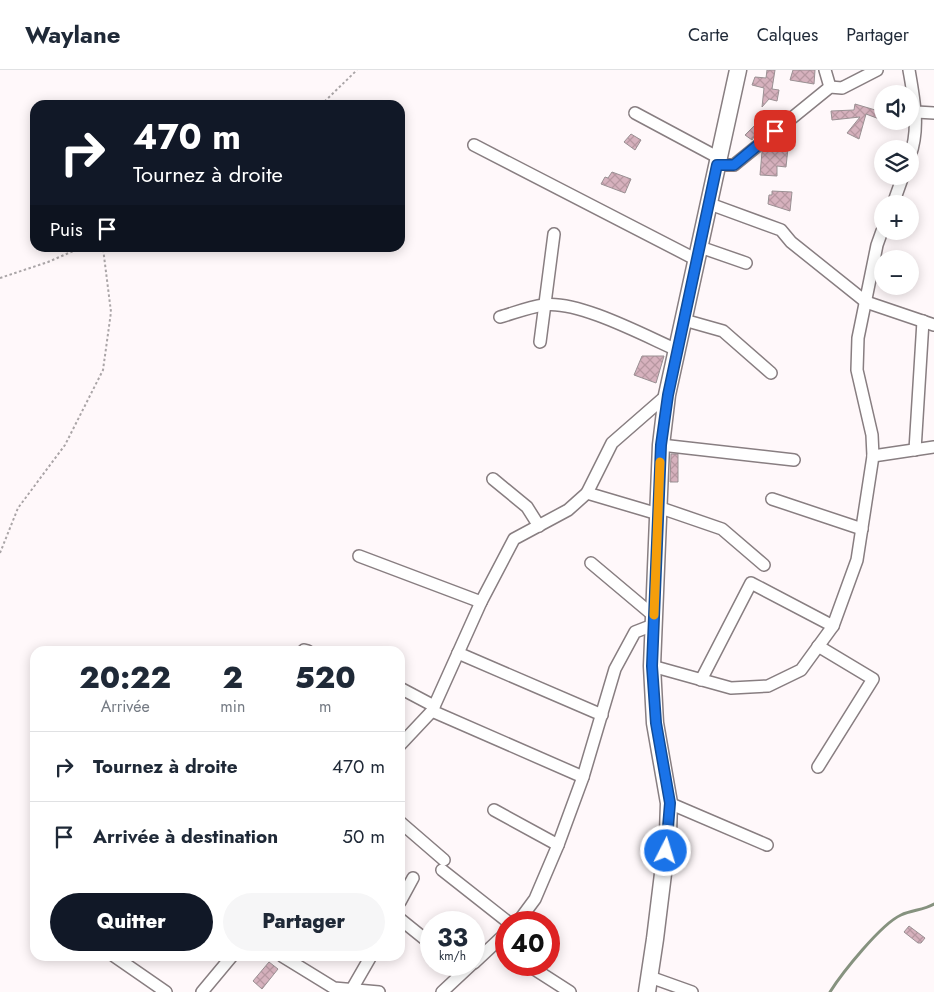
<!DOCTYPE html>
<html lang="fr">
<head>
<meta charset="utf-8">
<style>
  body { margin:0; font-family:Jost,sans-serif; background:#f6f6f7; color:#1f2937; height:100vh; display:flex; flex-direction:column; font-size:19px; white-space:nowrap }
  * { box-sizing:border-box; margin:0 }
  p { font-size:16px; color:#747a83 }
  .icon { flex:none; width:28px; height:28px; fill:none; stroke:currentColor; stroke-width:2; stroke-linecap:round; stroke-linejoin:round }
  .map { position:relative; flex:1; overflow:hidden }
  .drawer { position:absolute; left:30px; top:576px; width:375px; height:315px; display:flex; flex-direction:column; background:#fff; border-radius:15px; box-shadow:0 2px 12px #0003 }
  .drawer>* { flex:none }
  .hud { position:absolute; left:30px; top:30px; width:375px; height:152px; border-radius:15px; box-shadow:0 2px 12px #0003; background:#111827; color:#fff; overflow:hidden }
  .controls { position:absolute; left:874px; top:15px; display:grid; gap:10px }
  .controls a { display:grid; place-items:center; width:45px; height:45px; border-radius:50%; background:#fff; box-shadow:0 2px 12px #0003; font-size:25px }
  .speed { position:absolute; left:420px; top:841px; display:flex; gap:10px; font-size:25px; font-weight:700; text-align:center }
  .speed>* { display:grid; place-content:center; width:65px; height:65px; border-radius:50%; background:#fff; box-shadow:0 2px 12px #0003; line-height:1 }
  .speed small { font-size:12px; font-weight:400 }
  .speed .limit { border:8px solid #d22; background:#fff; color:#111 }
  .pin { position:absolute; display:grid; place-items:center; width:42px; height:42px; color:#fff; margin:-21px; border-radius:10px; box-shadow:0 2px 8px #0006 }
  .me { position:absolute; width:55px; margin:-28px; rotate:5deg; stroke-linejoin:round; filter:drop-shadow(0 0 4px #0008) }
  .turn { display:flex; align-items:center; gap:18px; height:105px; padding:0 20px; font-size:22px }
  .turn .icon { width:65px; height:65px; stroke-width:2.5 }
  .turn b { display:block; font-size:35px; line-height:42px }
  .then { display:flex; align-items:center; height:48px; padding:0 20px; background:#0003; gap:10px; font-size:19px }
  .eta { display:flex; justify-content:space-evenly; align-items:center; height:85px; text-align:center }
  .eta b { font-size:30px; font-weight:800; line-height:35px }
  .cta { display:flex; gap:10px; margin-top:auto; padding:10px 20px }
  .cta a { flex:1; height:58px; border-radius:30px; background:#111827; color:#fff; font-size:20px; font-weight:800; line-height:58px; text-align:center }
  .cta a+a { background:#f6f6f7; color:#1f2937 }
  ul { padding:0; list-style:none }
  li { display:flex; align-items:center; gap:15px; height:70px; padding:0 20px; border-top:1px solid #e0e1e3 }
  li div { flex:1 }
  li b { display:block; font-size:19px }
  li em { font-style:normal }
  header { display:flex; align-items:center; gap:30px; box-sizing:border-box; height:70px; padding:0 25px; background:#fff; border-bottom:1px solid #e0e1e3 }
  header strong { font-size:24px }
  nav { display:flex; gap:28px; margin-inline-start:auto; font-size:18px }
  .map>svg:first-child { display:block }
  .lines { fill:none; stroke-linecap:round; stroke-linejoin:round }
  .stream { stroke:#86927f; stroke-width:3 }
  .building { fill:url(#building-cross-hatch); stroke:#9a9093 }
  .street-casing { stroke:#887e81; stroke-width:14 }
  .secondary-casing { stroke:#887e81; stroke-width:19 }
  .path { stroke:#aaa5a7; stroke-width:2; stroke-dasharray:2.5 2.5; stroke-linecap:butt }
  .street { stroke:#fff; stroke-width:11 }
  .secondary { stroke:#fff; stroke-width:16 }
  .route-casing { stroke:#114b97; stroke-width:12 }
  .route { stroke:#1a73e8; stroke-width:9 }
  .slow { stroke:#f59e0b; stroke-width:9 }
</style>
</head>
<body>
<header>
<strong>Waylane</strong>
<nav><a>Carte</a><a>Calques</a><a>Partager</a></nav>
</header>
<div class="map">
<svg width="934" height="922" viewBox="0 0 934 922">
  <defs>
    <pattern id="building-cross-hatch" width="8" height="8" patternUnits="userSpaceOnUse" patternTransform="scale(1.25)"><rect width="8" height="8" fill="#d6b1bd"/><path d="M0 0l8 8M0 8l8-8" fill="none" stroke="#b797a1"/></pattern>
  </defs>
  <rect width="100%" height="100%" fill="#fff8fa"/>
  <g class="lines">
    <!-- stream -->
    <path class="stream" d="M830,922C842,903 881,854 901,845C912,840 924,840 934,834"/>
  </g>
  <!-- building -->
  <g class="building">
    <polygon points="767,0 775,0 772,19 779,20 777,31 769,29 762,37 764,18 752,15 755,7 766,8"/>
    <polygon points="793,0 815,0 814,14 790,10"/>
    <polygon points="855,34 882,42 882,50 866,44 859,69 847,63 860,47 832,50 831,41 854,40"/>
    <polygon points="763,47 766,49 752,70 745,65"/>
    <polygon points="790,59 786,97 777,96 777,106 760,105 762,82 772,74 778,76 784,64"/>
    <polygon points="631,64 641,70 635,80 624,72"/>
    <polygon points="612,102 631,109 625,123 601,114 605,107 608,108"/>
    <polygon points="772,121 792,122 790,141 768,134 769,125 772,125"/>
    <polygon points="642,286 664,286 656,313 634,305"/>
    <polygon points="671,384 678,384 678,412 670,412"/>
    <polygon points="909,856 925,868 921,873 918,873 904,862"/>
    <polygon points="269,892 278,899 262,919 253,911"/>
  </g>
  <g class="lines">
    <defs>
      <g id="street">
        <polyline points="825,0 830,17"/>
        <path d="M909,0C914,29 920,58 910,86"/>
        <polyline points="916,42 934,43"/>
        <polyline points="635,43 719,88"/>
        <polyline points="474,75 697,190"/>
        <polyline points="717,95 734,95 830,17 842,18 877,0"/>
        <polyline points="710,134 781,160 791,172 866,232 934,255"/>
        <polyline points="893,134 903,106"/>
        <polyline points="700,177 746,193"/>
        <path d="M500,247C514,243 529,237 544,235C578,230 645,266 677,280"/>
        <polyline points="684,250 723,261 771,303"/>
        <polyline points="540,272 554,164"/>
        <polyline points="661,375 794,390"/>
        <polyline points="915,380 923,251"/>
        <polyline points="873,386 872,365 857,300 858,268 877,175 882,161"/>
        <polyline points="493,409 527,437 539,456"/>
        <polyline points="587,423 658,444"/>
        <polyline points="772,429 862,459"/>
        <polyline points="658,437 722,459 764,495"/>
        <polyline points="359,486 481,532"/>
        <polyline points="591,493 654,546"/>
        <polyline points="304,580 308,581"/>
        <polyline points="458,583 602,645"/>
        <polyline points="652,596 731,618 768,616 801,600 833,556 857,490 873,386 934,377"/>
        <polyline points="701,610 751,513 833,556"/>
        <polyline points="400,618 434,636"/>
        <polyline points="432,641 583,707"/>
        <polyline points="400,675 432,641 481,532 514,469 568,440 587,423 612,373 667,325"/>
        <polyline points="818,697 873,609 818,576"/>
        <polyline points="669,733 767,775"/>
        <polyline points="494,740 558,775"/>
        <polyline points="400,752 444,790"/>
        <polyline points="442,800 508,852"/>
        <polyline points="400,832 413,808"/>
        <polyline points="400,849 431,874"/>
        <polyline points="518,852 535,829 558,775 583,707 615,599 635,562 653,555"/>
        <polyline points="114,886 166,922"/>
        <polyline points="282,886 334,918 379,922"/>
        <polyline points="474,893 506,863"/>
        <polyline points="528,895 570,922"/>
        <polyline points="650,907 692,922"/>
        <polyline points="352,919 371,886"/>
        <polyline points="202,922 232,886"/>
        <polyline points="442,922 471,895"/>
      </g>
      <polyline id="secondary" points="647,922 655,869 668,763 669,733 655,653 652,596 661,375 667,325 738,0"/>
    </defs>
    <!-- street casing -->
    <use href="#street" class="street-casing"/>
    <!-- secondary casing -->
    <use href="#secondary" class="secondary-casing"/>
    <!-- path -->
    <g class="path">
      <polyline points="321,35 357,0"/>
      <polyline points="0,208 48,192 80,178"/>
      <polyline points="0,483 18,438 65,375 103,300 111,242 103,178"/>
    </g>
    <!-- street -->
    <use href="#street" class="street"/>
    <!-- secondary -->
    <use href="#secondary" class="secondary"/>
  </g>
  <g class="lines">
    <defs>
      <polyline id="route" points="666,781 670,733 656,653 652,596 661,375 668,325 717,95 734,95 775,61"/>
    </defs>
    <!-- route casing -->
    <use href="#route" class="route-casing"/>
    <!-- route -->
    <use href="#route" class="route"/>
    <!-- slow -->
    <polyline class="slow" points="654,545 660,392"/>
  </g>
</svg>
<div class="controls">
<a><svg class="icon" aria-label="sound" viewBox="0 0 24 24"><path d="M4 9h4l5-4v14l-5-4H4zM17 9q2 3 0 6"/></svg></a>
<a><svg class="icon" aria-label="layers" viewBox="0 0 24 24"><path d="M12 4l9 5-9 5-9-5zM3 14l9 5 9-5"/></svg></a>
<a>+</a>
<a>−</a>
</div>
<div class="speed"><div>33<small>km/h</small></div><div class="limit">40</div></div>
<div class="pin" style="left:775px;top:61px;background:#d93025"><svg class="icon" aria-label="arrive" viewBox="0 0 24 24"><path d="M6 21V4h12l-3 4 3 4H6"/></svg></div>
<svg class="me" style="left:666px;top:781px" viewBox="-20 -20 40 40"><circle r="17" fill="#1a73e8" stroke="#fff" stroke-width="3"/><path d="M0-11L8 9 0 5-8 9z" fill="#fff"/></svg>
<div class="hud">
<div class="turn"><svg class="icon" aria-label="right" viewBox="0 0 24 24"><path d="M7 20v-9h11M14 6l5 5-5 5"/></svg><div><b>470 m</b>Tournez à droite</div></div>
<div class="then">Puis<svg class="icon" aria-label="arrive" viewBox="0 0 24 24"><path d="M6 21V4h12l-3 4 3 4H6"/></svg></div>
</div>
<section class="drawer">
<div class="eta">
<div><b>20:22</b><p>Arrivée</p></div>
<div><b>2</b><p>min</p></div>
<div><b>520</b><p>m</p></div>
</div>
<ul>
<li><svg class="icon" aria-label="right" viewBox="0 0 24 24"><path d="M7 20v-9h11M14 6l5 5-5 5"/></svg><div><b>Tournez à droite</b></div><em>470 m</em></li>
<li><svg class="icon" aria-label="arrive" viewBox="0 0 24 24"><path d="M6 21V4h12l-3 4 3 4H6"/></svg><div><b>Arrivée à destination</b></div><em>50 m</em></li>
</ul>
<div class="cta"><a>Quitter</a><a>Partager</a></div>
</section>
</div>
</body>
</html>
